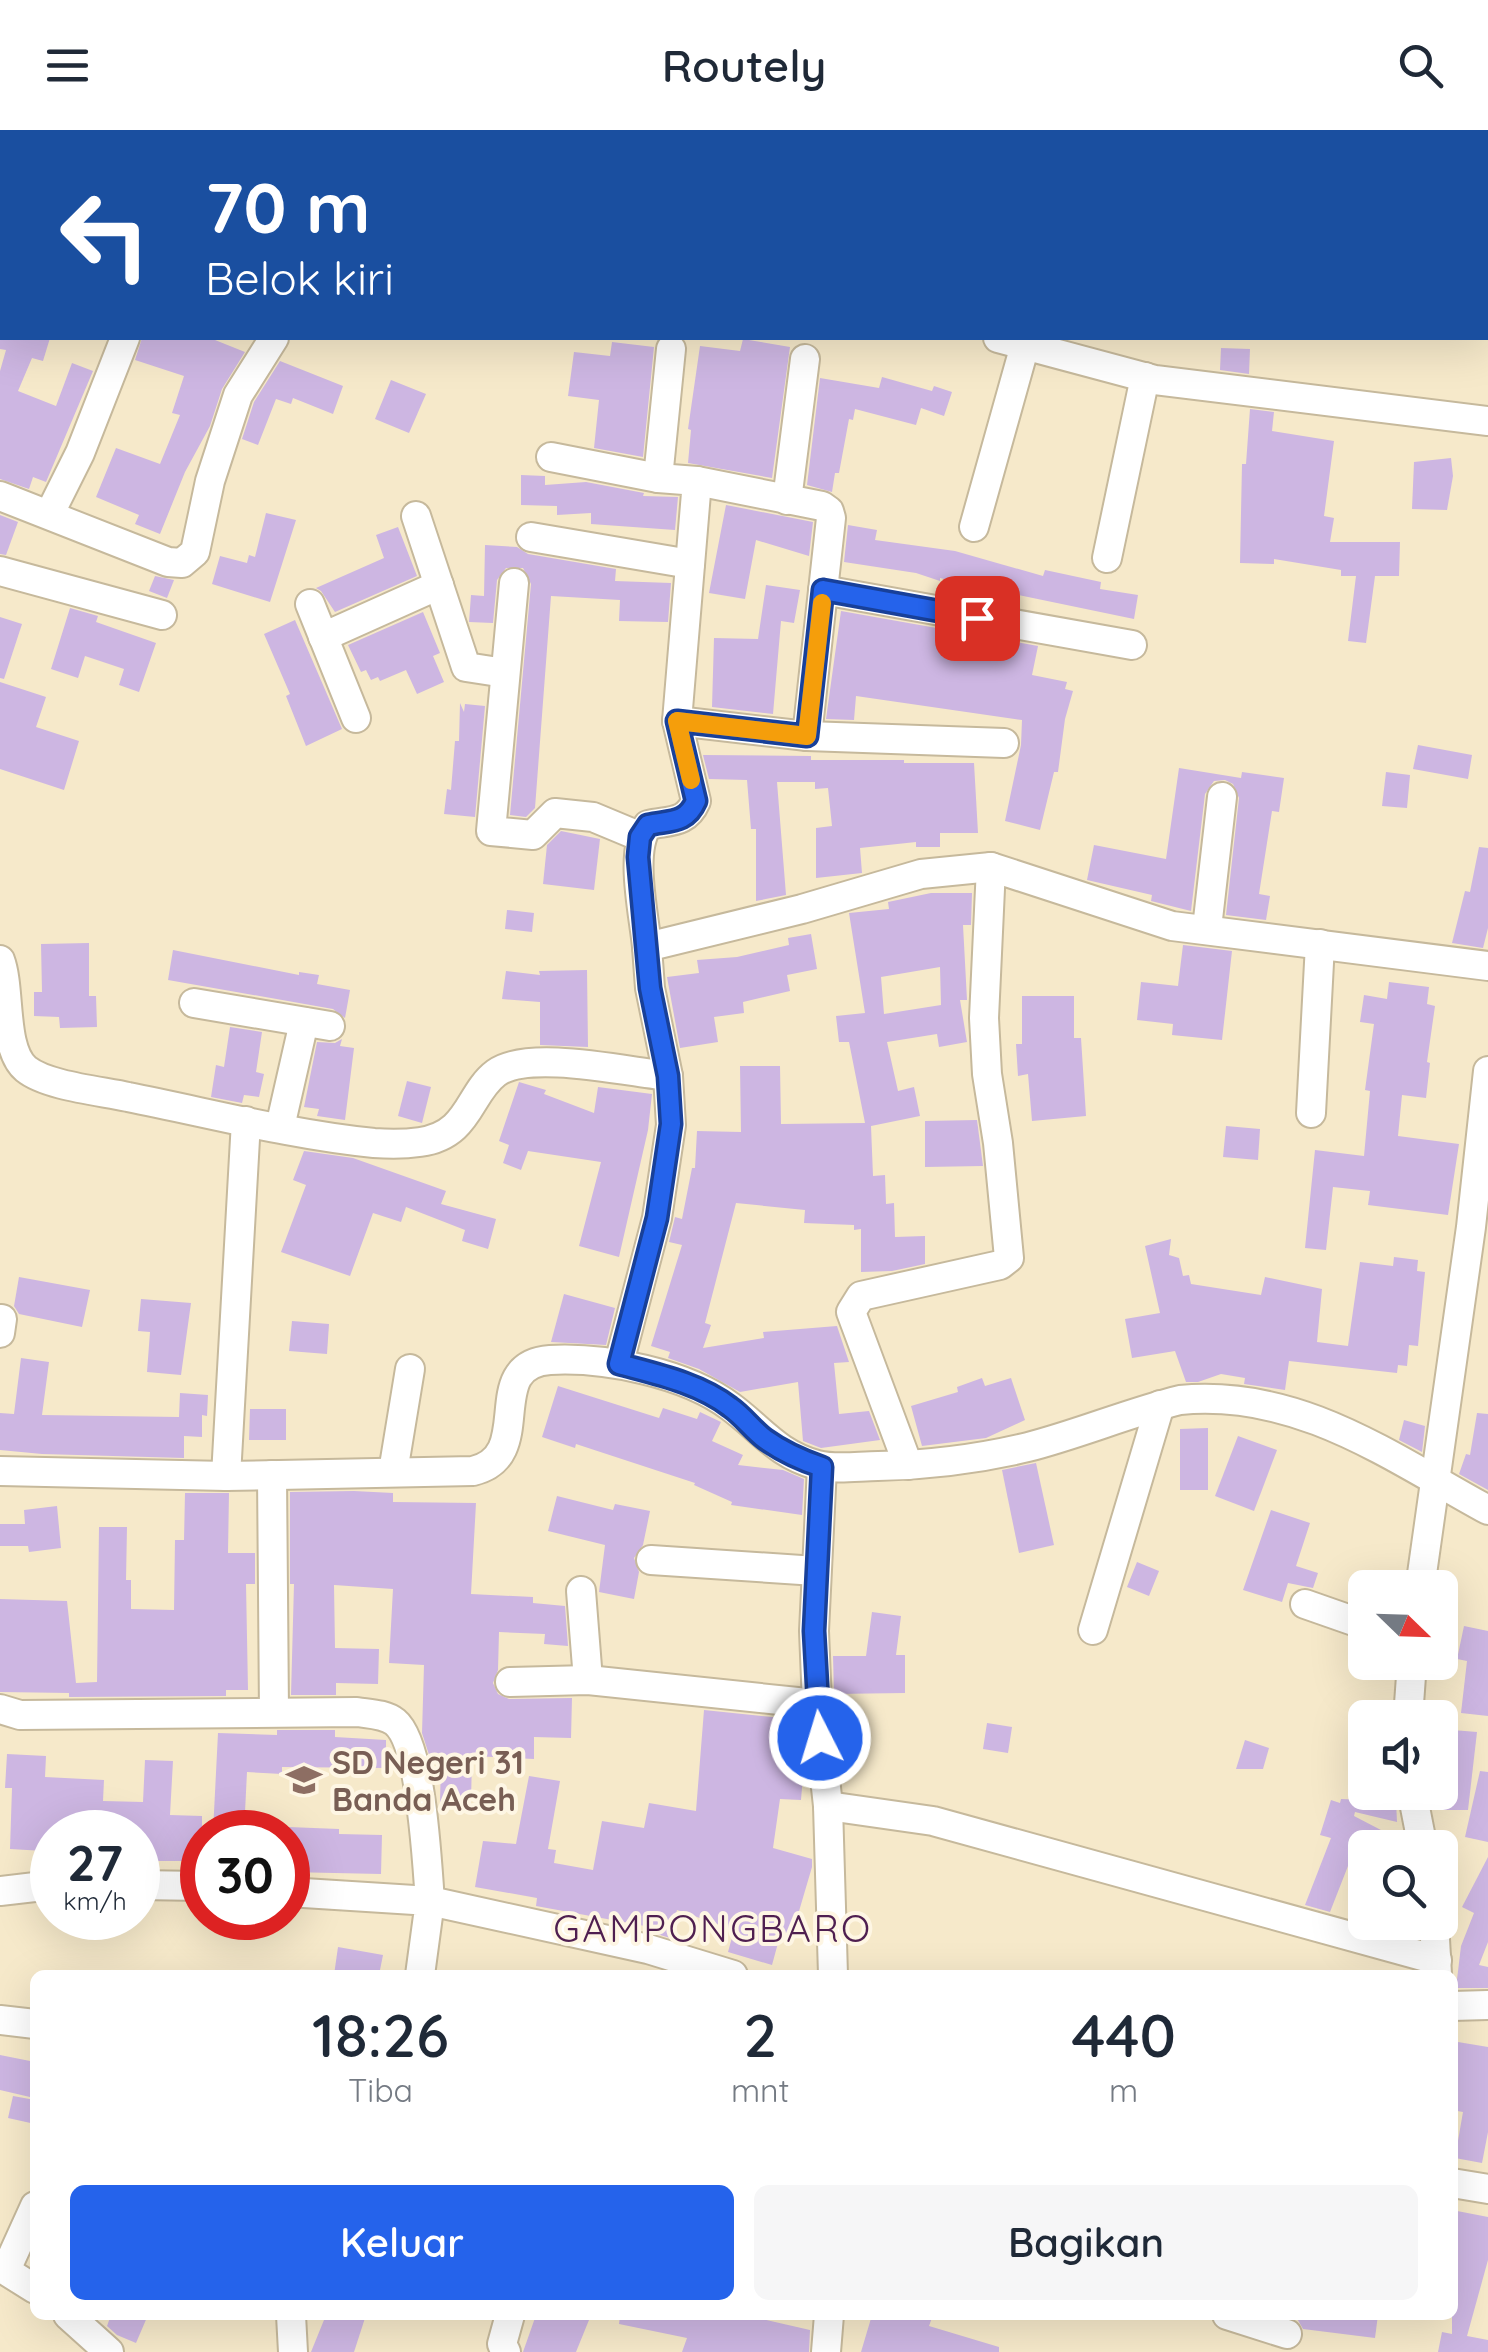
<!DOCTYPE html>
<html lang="id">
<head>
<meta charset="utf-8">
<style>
  body { margin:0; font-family:Quicksand,sans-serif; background:#f6f6f7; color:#1f2937; height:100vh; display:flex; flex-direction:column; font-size:38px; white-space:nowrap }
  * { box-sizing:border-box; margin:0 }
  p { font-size:32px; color:#747a83 }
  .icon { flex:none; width:55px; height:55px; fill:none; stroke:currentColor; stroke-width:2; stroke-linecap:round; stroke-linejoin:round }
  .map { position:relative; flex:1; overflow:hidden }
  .panel { position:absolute; left:30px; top:1840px; width:1428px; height:350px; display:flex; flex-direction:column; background:#fff; border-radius:15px; box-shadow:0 10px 40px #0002 }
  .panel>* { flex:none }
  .top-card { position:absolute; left:0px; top:0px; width:1490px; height:210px; box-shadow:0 10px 40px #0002; background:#1a4fa0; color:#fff; overflow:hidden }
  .needle { width:65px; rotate:113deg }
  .tools { position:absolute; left:1348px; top:1440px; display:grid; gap:20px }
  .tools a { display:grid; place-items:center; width:110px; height:110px; border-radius:15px; background:#fff; box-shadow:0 10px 40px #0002; font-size:50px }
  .speed { position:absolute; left:30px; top:1680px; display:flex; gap:20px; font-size:50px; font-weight:700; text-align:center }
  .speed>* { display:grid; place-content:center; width:130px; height:130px; border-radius:50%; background:#fff; box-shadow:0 10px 40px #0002; line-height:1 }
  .speed small { font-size:25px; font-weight:400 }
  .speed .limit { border:15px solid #d22; background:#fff; color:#111 }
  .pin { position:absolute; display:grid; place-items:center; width:85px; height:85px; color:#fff; margin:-42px; border-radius:20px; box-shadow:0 5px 15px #0006 }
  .me { position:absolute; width:110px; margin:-55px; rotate:355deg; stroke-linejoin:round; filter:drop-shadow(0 0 8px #0008) }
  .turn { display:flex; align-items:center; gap:35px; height:210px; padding:0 40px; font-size:45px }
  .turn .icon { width:130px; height:130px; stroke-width:2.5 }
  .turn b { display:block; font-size:70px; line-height:85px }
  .eta { display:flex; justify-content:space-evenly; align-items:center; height:170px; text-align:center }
  .eta b { font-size:60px; font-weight:600; line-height:70px }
  .action { display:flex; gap:20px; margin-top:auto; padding:20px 40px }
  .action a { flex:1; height:115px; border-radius:15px; background:#2563eb; color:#fff; font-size:40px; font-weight:600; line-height:115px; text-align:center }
  .action a+a { background:#f6f6f7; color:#1f2937 }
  header { display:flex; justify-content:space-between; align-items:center; height:130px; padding:0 40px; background:#fff; font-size:45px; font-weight:600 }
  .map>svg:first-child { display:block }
  .building { fill:#cdb6e2; fill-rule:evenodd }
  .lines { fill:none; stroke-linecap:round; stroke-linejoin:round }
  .street-casing { stroke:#c6b99c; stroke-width:32 }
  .street { stroke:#fff; stroke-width:28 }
  .route-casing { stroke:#184099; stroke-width:25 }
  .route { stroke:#2563eb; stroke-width:18 }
  .slow { stroke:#f59e0b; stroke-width:18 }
  .labels { text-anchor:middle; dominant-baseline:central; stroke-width:8; stroke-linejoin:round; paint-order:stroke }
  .education-label { font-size:32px; font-weight:bold; fill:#785e54; stroke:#fef6e4; text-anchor:start }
  .quarter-label { font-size:38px; letter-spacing:2.5px; fill:#4f1f50; stroke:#fef6e4 }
</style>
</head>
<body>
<header><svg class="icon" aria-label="menu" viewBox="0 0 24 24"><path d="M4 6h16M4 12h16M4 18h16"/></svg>Routely<svg class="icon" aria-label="search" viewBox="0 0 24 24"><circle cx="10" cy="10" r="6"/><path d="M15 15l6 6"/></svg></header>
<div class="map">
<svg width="1488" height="2222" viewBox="0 0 1488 2222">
  <rect width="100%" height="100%" fill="#f6e9ca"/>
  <!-- building -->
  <g class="building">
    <polygon points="0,208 50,208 43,231 32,228 18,261 56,276 72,233 93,241 46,352 33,347 29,359 0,349 0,241 6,220 0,219"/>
    <polygon points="142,208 210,208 245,222 222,259 210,296 185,342 160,404 135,394 139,385 96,367 116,318 160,334 180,285 172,283 184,246 135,230"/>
    <polygon points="743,209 790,217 772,348 688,333 691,300 688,299 700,216 740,221"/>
    <polygon points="612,212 654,217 643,327 594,318 599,270 568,266 574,222 610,226"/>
    <polygon points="1221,218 1250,219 1249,244 1220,240"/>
    <polygon points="280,231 343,256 333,284 293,268 291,274 276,269 258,315 242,309 254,272"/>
    <polygon points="882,247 932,261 934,256 952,262 944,286 921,278 916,295 855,279 853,290 849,289 839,343 835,343 832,362 807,355 820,248 879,258"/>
    <polygon points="391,250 426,264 409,303 375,289"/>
    <polygon points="1250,279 1274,282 1272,301 1334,311 1324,386 1334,388 1330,412 1400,412 1399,446 1375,446 1366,513 1348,511 1356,446 1341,446 1341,440 1274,429 1274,434 1240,433 1242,334 1246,334"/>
    <polygon points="1451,328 1453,346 1447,380 1412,379 1414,332"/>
    <polygon points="521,345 545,346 545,355 586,352 644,363 643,366 678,367 675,400 591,394 591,383 557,385 557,376 521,375"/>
    <polygon points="726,375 813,392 809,426 756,410 745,469 709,463"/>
    <polygon points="266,383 296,390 270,472 212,454 220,426 247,433 249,425 255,427"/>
    <polygon points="0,385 18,392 6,425 0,424"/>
    <polygon points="848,395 877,400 875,410 955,421 1043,446 1045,440 1101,452 1100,459 1138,465 1134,489 1004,462 1002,470 980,464 981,458 940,448 940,451 916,443 844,432"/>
    <polygon points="398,397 417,446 335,482 321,461 316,458 384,428 376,405"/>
    <polygon points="485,415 517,417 528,424 616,439 615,451 671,453 668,492 619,491 620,470 551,466 535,678 526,687 510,685 531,454 523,438 506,438 497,450 493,493 469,492 471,465 484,466"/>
    <polygon points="155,446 174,450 167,468 149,461"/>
    <polygon points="766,455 800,460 794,493 781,491 773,584 712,577 714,508 758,509"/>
    <polygon points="70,478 98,486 96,492 156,513 139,562 119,555 124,539 85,526 78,548 51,539"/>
    <polygon points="841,481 1038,516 1032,545 1067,552 1065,559 1073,561 1065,589 1058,642 1054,642 1040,700 1005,691 1021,615 1022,590 856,566 854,590 826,589"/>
    <polygon points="423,482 440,523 433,526 444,552 417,564 406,540 380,551 378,547 371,550 366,540 361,542 348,515"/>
    <polygon points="0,487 22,494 4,549 0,548"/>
    <polygon points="295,490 342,599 306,616 286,566 290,564 264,504"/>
    <polygon points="0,552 46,567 36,597 79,611 64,660 0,639"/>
    <polygon points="460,573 464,582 465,574 485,576 475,687 444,684 447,659 451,660 455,611 459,611"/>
    <polygon points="1418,615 1472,625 1468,649 1413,639"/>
    <polygon points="703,625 811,626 811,630 904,630 904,633 974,633 978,703 940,703 940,717 916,717 916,712 860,718 862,743 816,748 816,698 832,696 828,658 815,659 815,652 777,652 786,765 756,771 756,699 751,699 747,650 709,649"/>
    <polygon points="1179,638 1241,648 1242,642 1284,648 1279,682 1272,681 1259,764 1270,766 1266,790 1226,785 1239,668 1233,654 1225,650 1214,651 1205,664 1191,781 1151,771 1152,765 1087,750 1094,715 1166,729"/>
    <polygon points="1386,642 1410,645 1407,678 1382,676"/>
    <polygon points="561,701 600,709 594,760 543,754 547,715"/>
    <polygon points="1479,717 1488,718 1488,798 1483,818 1452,813 1465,761 1470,762"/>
    <path d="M931,763H972L971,795H963L967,870H960L967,912L939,917L937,904L887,912L898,961L914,957L920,986L871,996L873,1046L885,1045L886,1074L894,1073L895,1107L925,1106V1134L892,1141L861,1142V1099L854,1100V1095L804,1093L805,1080L736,1073L705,1193L711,1195L703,1218L764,1208L763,1202L837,1196L849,1232L834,1233L839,1284L869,1281L880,1310L821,1318L803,1311L798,1252L740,1262L699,1239L668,1228L670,1222L651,1216L682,1115L669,1112L675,1087L682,1089L692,1038H695L697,1001L741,1002L740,936H780L781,994L865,993L849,912H839L836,886L865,883L849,783L889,779L888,772ZM940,837L941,875L884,884L881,847Z"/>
    <polygon points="507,780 534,783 532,802 505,799"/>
    <polygon points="811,804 817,839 787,845 790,861 743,872 744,883 714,887 718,912 680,918 667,847 699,843 697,830 737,827 789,815 788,808"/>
    <polygon points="89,813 89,866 96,866 97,897 60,898 59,887 34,886 34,862 42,862 41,814"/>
    <polygon points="1183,815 1232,821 1222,910 1172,905 1173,894 1137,890 1141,852 1178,856"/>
    <polygon points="173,820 299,845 299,842 319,845 317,854 350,860 345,888 333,879 168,850"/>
    <polygon points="587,840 588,917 540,915 540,872 502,869 506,841 540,845 539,841"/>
    <polygon points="1389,852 1429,857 1427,874 1435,876 1427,932 1430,933 1426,968 1402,965 1398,1006 1459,1014 1448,1085 1368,1075 1370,1061 1333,1057 1326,1120 1305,1118 1315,1020 1364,1026 1370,961 1365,960 1374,894 1360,892 1364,865 1387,869"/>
    <polygon points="1022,866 1074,866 1074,908 1081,908 1086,986 1032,991 1028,944 1018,946 1016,914 1022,914"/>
    <polygon points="230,897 262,902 256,942 264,944 259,967 244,965 242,973 211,967 216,935 224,937"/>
    <polygon points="342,909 340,916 354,918 345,990 317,986 319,979 304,977 317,912 335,913"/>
    <polygon points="407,951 431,957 422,993 398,986"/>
    <polygon points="519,952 546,960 544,964 594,983 598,957 652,964 648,1000 619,1127 579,1116 601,1032 528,1021 521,1040 503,1033 509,1015 499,1011"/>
    <polygon points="977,990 983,1036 925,1037 925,991"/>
    <polygon points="1226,996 1260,999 1258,1030 1223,1027"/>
    <polygon points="304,1021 353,1028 446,1061 441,1074 496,1089 488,1119 462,1111 465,1100 406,1077 401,1092 373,1083 350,1146 281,1122 306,1055 293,1050"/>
    <polygon points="1171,1109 1169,1125 1179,1128 1183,1146 1189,1145 1191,1154 1261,1165 1265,1147 1322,1159 1317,1212 1348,1216 1360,1132 1393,1136 1394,1127 1418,1130 1417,1141 1425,1142 1418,1216 1409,1215 1407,1236 1398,1235 1397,1243 1289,1231 1285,1260 1244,1254 1245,1248 1221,1244 1198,1252 1186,1252 1175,1221 1132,1228 1125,1189 1160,1183 1145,1116"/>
    <polygon points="19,1147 90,1160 82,1197 19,1184 14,1176"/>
    <polygon points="564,1164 615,1178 606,1215 551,1212"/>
    <polygon points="141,1169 191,1173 181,1245 147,1242 150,1202 138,1201"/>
    <polygon points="292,1191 329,1194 327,1224 289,1221"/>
    <polygon points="21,1228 49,1232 42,1285 179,1287 180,1263 208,1265 207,1286 202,1285 202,1307 184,1306 184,1328 42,1324 0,1320 0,1283 14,1284"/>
    <polygon points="982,1248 985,1256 1011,1248 1025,1290 986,1308 922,1316 911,1276 958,1262 957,1257"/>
    <polygon points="558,1256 659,1288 663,1278 697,1289 700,1282 721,1292 712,1311 743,1325 738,1335 783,1340 804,1349 802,1385 731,1375 732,1372 694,1355 695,1353 576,1314 575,1318 542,1307"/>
    <polygon points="250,1279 286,1279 286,1310 249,1310"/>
    <polygon points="1477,1283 1488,1284 1488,1360 1459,1344 1466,1324 1470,1325"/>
    <polygon points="1404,1290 1425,1296 1422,1322 1399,1310"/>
    <polygon points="1208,1298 1208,1360 1180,1360 1180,1299"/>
    <polygon points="1238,1306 1277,1320 1254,1381 1215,1366"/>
    <polygon points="1036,1333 1054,1415 1019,1423 1002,1340"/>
    <polygon points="354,1361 393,1363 393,1372 476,1373 471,1464 533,1467 533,1473 565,1476 568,1516 544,1514 545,1504 499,1502 498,1540 493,1553 498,1564 509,1569 572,1568 571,1608 534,1607 534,1629 472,1626 471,1673 440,1673 441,1629 430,1628 422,1603 424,1535 389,1533 393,1459 334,1455 335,1518 379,1519 378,1554 336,1553 336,1565 291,1565 294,1454 290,1454 290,1362"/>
    <polygon points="185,1363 229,1363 228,1423 255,1423 255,1454 246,1454 248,1560 226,1560 226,1566 69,1567 69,1563 0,1562 0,1469 67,1471 76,1553 97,1552 99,1397 127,1397 126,1450 131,1450 131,1479 174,1480 175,1410 184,1410"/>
    <polygon points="557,1366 613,1380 615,1374 650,1381 643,1415 634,1428 639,1442 634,1469 599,1462 605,1415 548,1401"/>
    <polygon points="57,1376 61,1418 29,1422 28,1416 0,1416 0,1394 25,1394 24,1380"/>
    <polygon points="1271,1380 1310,1393 1296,1436 1318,1443 1313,1458 1288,1453 1282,1472 1243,1460"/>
    <polygon points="1137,1432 1159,1441 1149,1466 1127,1457"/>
    <polygon points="872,1482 901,1486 896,1525 905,1525 905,1563 834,1564 833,1526 866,1526"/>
    <polygon points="1464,1496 1488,1501 1488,1586 1461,1583 1467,1531 1457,1529"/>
    <polygon points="704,1580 801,1590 805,1622 801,1670 780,1669 773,1718 812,1729 812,1737 792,1805 781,1802 772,1835 728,1822 734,1800 677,1780 670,1808 644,1800 645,1796 536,1776 537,1768 475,1757 483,1711 516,1714 529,1646 560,1651 548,1719 556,1720 554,1733 593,1740 602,1691 644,1698 649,1673 696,1681"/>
    <polygon points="987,1593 1012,1597 1008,1623 983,1619"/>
    <polygon points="1440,1599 1477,1602 1468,1680 1440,1680"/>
    <polygon points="277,1600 335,1600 335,1607 386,1610 386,1638 282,1637 282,1644 247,1642 244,1702 213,1702 218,1603 277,1605"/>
    <polygon points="1245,1610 1269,1618 1263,1639 1236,1639"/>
    <polygon points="7,1624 46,1626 45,1647 104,1650 103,1671 143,1672 145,1630 173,1631 170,1685 202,1686 202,1731 138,1731 138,1702 52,1702 52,1707 45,1707 44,1721 10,1719 12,1658 5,1658"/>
    <polygon points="1480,1641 1488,1642 1488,1712 1465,1707"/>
    <polygon points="1341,1669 1396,1671 1397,1692 1355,1682 1354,1686 1404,1712 1405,1718 1365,1718 1365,1739 1348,1736 1330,1782 1305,1775 1331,1708 1320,1705 1331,1670 1340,1673"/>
    <polygon points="288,1697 339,1699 339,1704 382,1705 381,1744 288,1742"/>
    <polygon points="1488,1727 1488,1812 1479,1835 1488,1837 1488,1858 1456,1858 1461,1816 1474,1783 1462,1777"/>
    <polygon points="338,1817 383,1825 379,1845 334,1845"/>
    <polygon points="1452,1911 1488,1917 1488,2002 1482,2033 1455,2028 1463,1982 1452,1980"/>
    <polygon points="0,1925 35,1932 30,1967 0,1960"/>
    <polygon points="13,1966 35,1970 35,1994 8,1988"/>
    <polygon points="1452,2080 1488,2087 1488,2130 1467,2206 1488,2210 1488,2222 1438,2222 1442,2202 1452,2204"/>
    <polygon points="111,2185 148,2185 136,2213 117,2205 107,2196"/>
    <polygon points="326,2185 366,2185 354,2222 311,2222"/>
    <polygon points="536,2185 591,2185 576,2222 523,2222"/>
    <polygon points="620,2185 744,2185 810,2200 809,2222 682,2222 687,2208 619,2194"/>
    <polygon points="872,2185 933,2185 929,2196 999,2217 999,2222 861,2222"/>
    <polygon points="1295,2185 1378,2185 1375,2208 1303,2199"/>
  </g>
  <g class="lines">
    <defs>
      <g id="street">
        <polyline points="18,0 22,2"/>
        <polyline points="239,0 241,2"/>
        <polyline points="1279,0 1279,2"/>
        <polyline points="0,88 2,90"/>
        <polyline points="998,208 1155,250 1488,291"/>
        <path d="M551,327L658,348L697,351L677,591L696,671C686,694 670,690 648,695C629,722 644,784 647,817"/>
        <polyline points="658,348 671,219"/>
        <polyline points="0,366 168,432 182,433 195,422 210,351 238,265 274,208"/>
        <polyline points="787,370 805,229"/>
        <polyline points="50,383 80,323 125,208"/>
        <polyline points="416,386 466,537 505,543"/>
        <polyline points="974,397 1025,215"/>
        <polyline points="531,407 690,434"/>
        <polyline points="1107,428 1145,247"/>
        <polyline points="0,441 162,485"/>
        <polyline points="514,453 491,701 533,705 555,683 593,687 641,707"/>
        <polyline points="823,460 1132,515"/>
        <polyline points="310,474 356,588"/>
        <polyline points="323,507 439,455"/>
        <polyline points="677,591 807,606 831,388 829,381 822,376 697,351"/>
        <polyline points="807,606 1004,613"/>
        <polyline points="1207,798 1222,667"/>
        <path d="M0,830C11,859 2,919 26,939C47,956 101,961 128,967C209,983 292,1005 374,1013C388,1014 406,1014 420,1012C470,1005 468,964 496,943C528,919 628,942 668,946"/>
        <polyline points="194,873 330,896"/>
        <polyline points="1311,983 1320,814"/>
        <polyline points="280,997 304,892"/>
        <polyline points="0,1203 2,1189"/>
        <polyline points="619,1233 657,1088 671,995 668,946 650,858 647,817 802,779 921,744 991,737 1172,796 1488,836"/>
        <polyline points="908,1335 851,1182 861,1166 1000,1135 1009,1128 998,1013 987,944 984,888 991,737"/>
        <polyline points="822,1337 814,1501 817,1574 828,1676 833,1845"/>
        <path d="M0,1341L226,1346L473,1341C538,1326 480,1235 550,1230C605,1227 686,1243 731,1277C762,1300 777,1324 817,1335C836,1340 859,1336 878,1336C928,1335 978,1329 1028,1317C1079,1304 1128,1283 1180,1270C1299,1259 1389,1326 1488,1380"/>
        <polyline points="393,1342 410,1239"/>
        <polyline points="272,1345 274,1582"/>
        <polyline points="226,1346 246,991"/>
        <polyline points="651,1430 816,1441"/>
        <polyline points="1420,1458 1471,1097 1488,941"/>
        <polyline points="581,1461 588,1550"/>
        <polyline points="1305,1474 1365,1495"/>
        <polyline points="1093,1500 1160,1275"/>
        <polyline points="510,1552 588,1550 817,1574"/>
        <path d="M0,1579L20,1585L357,1582C370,1584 385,1584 395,1592C422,1614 427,1735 430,1771L648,1819L733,1845"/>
        <polyline points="1408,1588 1412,1532"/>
        <polyline points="1412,1662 1423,1718"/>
        <polyline points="828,1676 933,1691 1437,1830"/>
        <polyline points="138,1755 202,1756"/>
        <polyline points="0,1761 52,1755"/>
        <polyline points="288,1762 430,1771 420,1845"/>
        <polyline points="1434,1792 1437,1844"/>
        <polyline points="1452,1876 1488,1875"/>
        <polyline points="0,1890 35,1894"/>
        <polyline points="1452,2053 1488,2059"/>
        <polyline points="0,2137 35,2159"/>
        <polyline points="6,2140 35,2076"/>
        <polyline points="68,2185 109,2222"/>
        <polyline points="291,2185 293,2222"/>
        <polyline points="1227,2185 1287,2204"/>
        <polyline points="506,2222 502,2214 510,2185"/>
        <polyline points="826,2222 829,2185"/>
      </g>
    </defs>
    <!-- street casing -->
    <use href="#street" class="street-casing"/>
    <!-- street -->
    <use href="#street" class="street"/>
  </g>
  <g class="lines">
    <defs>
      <path id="route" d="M820,1608L814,1501L822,1337C801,1330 783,1322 765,1309C753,1300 743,1286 730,1277C699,1253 656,1244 619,1234L657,1088L671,994L668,946L650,858L638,727L640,707L648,695C670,690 686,694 696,671L677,591L807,606L823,460L977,488"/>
    </defs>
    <!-- route casing -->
    <use href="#route" class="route-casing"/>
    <!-- route -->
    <use href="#route" class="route"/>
    <!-- slow -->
    <polyline class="slow" points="691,650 677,591 807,606 822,473"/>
  </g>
  <!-- icons -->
  <defs>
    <symbol id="school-bare" viewBox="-9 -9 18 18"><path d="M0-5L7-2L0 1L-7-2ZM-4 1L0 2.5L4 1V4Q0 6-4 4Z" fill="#8d6e63" stroke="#fef6e4" stroke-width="2.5" paint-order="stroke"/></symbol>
  </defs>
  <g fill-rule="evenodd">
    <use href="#school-bare" x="279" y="1625" width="50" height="50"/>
  </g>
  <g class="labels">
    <!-- education labels -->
    <g class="education-label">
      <text x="332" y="1632">SD Negeri 31<tspan x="332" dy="37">Banda Aceh</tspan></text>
    </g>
    <!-- quarter labels -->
    <g class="quarter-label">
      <text x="713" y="1798">GAMPONGBARO</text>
    </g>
  </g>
</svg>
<div class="tools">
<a><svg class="needle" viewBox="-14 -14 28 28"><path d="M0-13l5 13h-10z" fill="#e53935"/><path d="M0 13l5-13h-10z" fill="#747a83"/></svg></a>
<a><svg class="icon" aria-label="sound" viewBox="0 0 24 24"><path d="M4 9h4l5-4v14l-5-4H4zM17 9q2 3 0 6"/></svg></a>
<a><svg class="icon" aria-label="search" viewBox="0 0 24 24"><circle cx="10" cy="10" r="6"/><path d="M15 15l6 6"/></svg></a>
</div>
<div class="speed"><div>27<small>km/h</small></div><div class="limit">30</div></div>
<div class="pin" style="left:977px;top:488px;background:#d93025"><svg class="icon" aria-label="arrive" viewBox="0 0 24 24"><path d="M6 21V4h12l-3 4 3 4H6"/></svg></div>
<svg class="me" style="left:820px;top:1608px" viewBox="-20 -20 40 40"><circle r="17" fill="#2563eb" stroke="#fff" stroke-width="3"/><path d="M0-11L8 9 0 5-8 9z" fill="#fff"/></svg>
<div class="top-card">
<div class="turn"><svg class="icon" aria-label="left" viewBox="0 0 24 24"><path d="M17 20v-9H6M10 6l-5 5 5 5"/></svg><div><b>70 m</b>Belok kiri</div></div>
</div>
<section class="panel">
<div class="eta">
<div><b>18:26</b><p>Tiba</p></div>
<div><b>2</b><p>mnt</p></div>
<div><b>440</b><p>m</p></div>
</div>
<div class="action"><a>Keluar</a><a>Bagikan</a></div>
</section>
</div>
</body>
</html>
